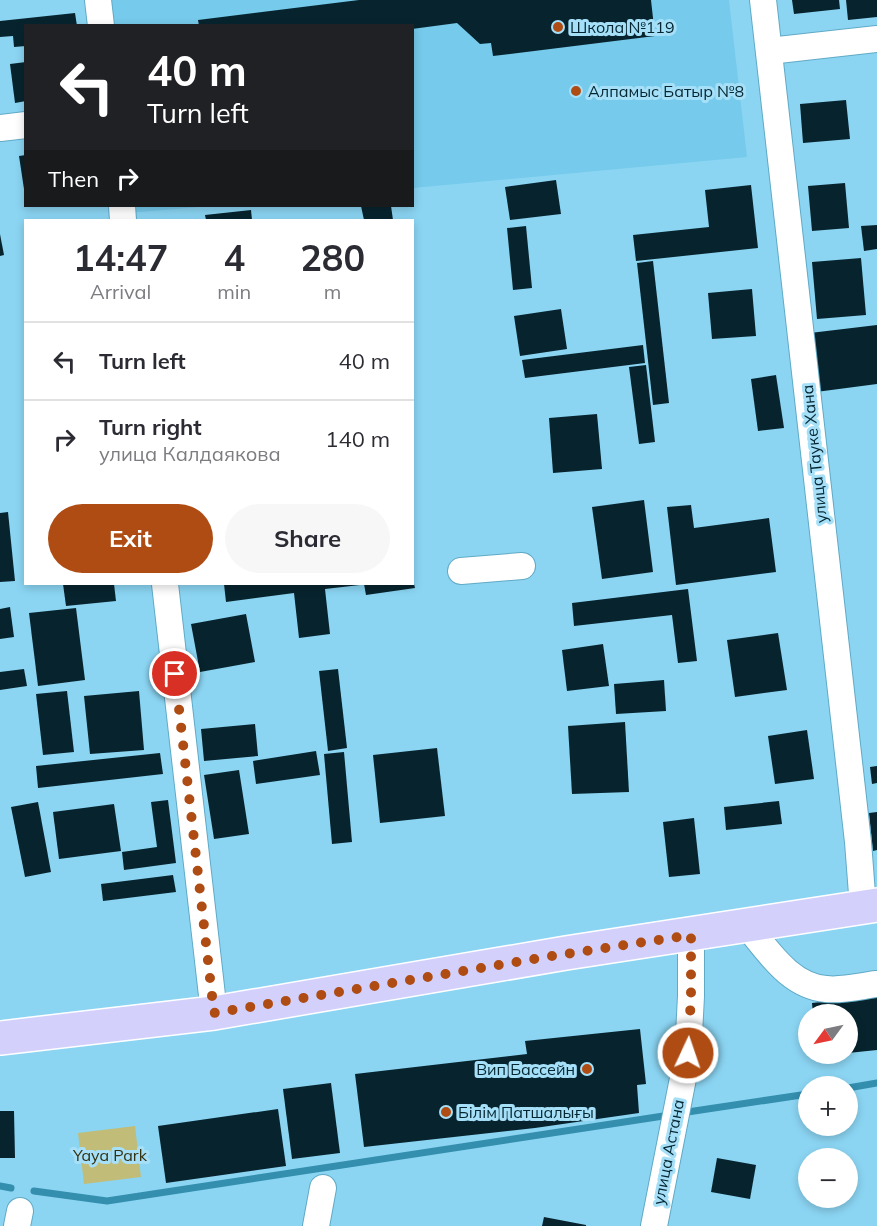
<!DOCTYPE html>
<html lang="en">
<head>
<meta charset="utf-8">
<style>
  body { margin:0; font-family:Mulish,sans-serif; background:#f7f7f7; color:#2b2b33; height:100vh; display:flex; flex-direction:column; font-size:22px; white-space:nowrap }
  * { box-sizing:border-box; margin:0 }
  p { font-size:20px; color:#7c7c81 }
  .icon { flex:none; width:33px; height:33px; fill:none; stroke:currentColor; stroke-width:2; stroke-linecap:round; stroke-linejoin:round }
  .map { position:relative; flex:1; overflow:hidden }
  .drawer { position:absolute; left:24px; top:219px; width:390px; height:366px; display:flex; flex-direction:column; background:#fff; border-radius:0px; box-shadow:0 3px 9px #0003 }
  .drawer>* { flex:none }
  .hud { position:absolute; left:24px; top:24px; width:390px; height:183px; border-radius:0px; box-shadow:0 3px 9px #0003; background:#202124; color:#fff; overflow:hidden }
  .needle { width:39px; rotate:237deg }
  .controls { position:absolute; left:798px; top:1004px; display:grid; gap:12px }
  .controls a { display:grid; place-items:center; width:60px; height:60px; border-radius:50%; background:#fff; box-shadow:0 3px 9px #0003; font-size:30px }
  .pin { position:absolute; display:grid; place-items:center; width:51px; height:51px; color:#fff; margin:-26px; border:3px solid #fff; border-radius:50%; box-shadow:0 2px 6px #0007 }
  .me { position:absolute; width:66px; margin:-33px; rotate:3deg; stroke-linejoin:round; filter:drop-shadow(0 0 4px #0008) }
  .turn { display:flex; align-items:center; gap:21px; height:126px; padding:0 24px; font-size:27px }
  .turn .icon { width:78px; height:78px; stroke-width:2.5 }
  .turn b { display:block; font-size:42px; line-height:51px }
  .then { display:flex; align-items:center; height:57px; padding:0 24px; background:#0003; gap:12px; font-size:22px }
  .eta { display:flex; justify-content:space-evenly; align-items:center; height:102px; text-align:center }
  .eta b { font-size:36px; font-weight:700; line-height:42px }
  .action { display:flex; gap:12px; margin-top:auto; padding:12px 24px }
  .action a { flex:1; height:69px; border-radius:36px; background:#af4c13; color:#fff; font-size:24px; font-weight:700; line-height:69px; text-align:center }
  .action a+a { background:#f7f7f7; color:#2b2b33 }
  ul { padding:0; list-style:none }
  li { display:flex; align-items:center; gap:18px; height:78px; padding:0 24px; border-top:2px solid #e1e1e2 }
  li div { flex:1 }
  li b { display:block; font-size:22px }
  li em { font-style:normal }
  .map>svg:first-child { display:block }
  .built { fill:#76caeb }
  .green { fill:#c1bc78 }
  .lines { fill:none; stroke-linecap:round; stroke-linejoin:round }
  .stream { stroke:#348eae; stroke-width:7 }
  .building { fill:#07242e }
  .minor-casing { stroke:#60aac6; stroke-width:28 }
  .major-casing { stroke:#fff; stroke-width:36 }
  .minor { stroke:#fff; stroke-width:26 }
  .major { stroke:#d3d1fc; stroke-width:33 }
  .route { stroke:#af4c13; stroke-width:10; stroke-dasharray:0 18 }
  .poi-dot { fill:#af4c13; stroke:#a6e0f8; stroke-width:2 }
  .labels { text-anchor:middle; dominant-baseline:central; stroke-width:6; stroke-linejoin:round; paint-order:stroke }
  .poi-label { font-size:16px; fill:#052631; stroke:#a6e0f8; text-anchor:start }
  .street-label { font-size:16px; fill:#052631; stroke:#a6e0f8 }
  .park-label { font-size:16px; fill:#333110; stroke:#a6e0f8 }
</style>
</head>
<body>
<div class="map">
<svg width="877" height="1226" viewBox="0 0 877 1226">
  <rect width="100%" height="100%" fill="#8bd5f3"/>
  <!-- built -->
  <g class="built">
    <polygon points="106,0 729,0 747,157 413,188 412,26 109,25"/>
    <polygon points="128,206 211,206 129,213"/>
  </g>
  <!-- green -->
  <polygon class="green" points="135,1126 141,1177 84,1184 78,1133"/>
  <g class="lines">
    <!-- stream -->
    <g class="stream">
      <polyline points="848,1088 877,1083"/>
      <polyline points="681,1113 808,1094"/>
      <polyline points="0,1186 11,1188"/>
      <polyline points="34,1191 107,1201 670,1115"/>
    </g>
  </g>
  <!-- building -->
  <g class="building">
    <polygon points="359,0 651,0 655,36 493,56 491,43 480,44 457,23 412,29 412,26 199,26 198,20"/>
    <polygon points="792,0 839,0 840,9 794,14"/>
    <polygon points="846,0 877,0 877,17 848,20"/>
    <polygon points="75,13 77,26 26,26 26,46 14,47 13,36 0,37 0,21"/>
    <polygon points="26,62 26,101 15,103 10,64"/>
    <polygon points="846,100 850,139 803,143 800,104"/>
    <polygon points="26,155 26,189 24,189 19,156"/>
    <polygon points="556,180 561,214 510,220 505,187"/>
    <polygon points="845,183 849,228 812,231 808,186"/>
    <polygon points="751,185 758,248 636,261 633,235 709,227 705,190"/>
    <polygon points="361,206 391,206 393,220 364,220"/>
    <polygon points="251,210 252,220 206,220 205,215"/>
    <polygon points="877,225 877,249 864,251 861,226"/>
    <polygon points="526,226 532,288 513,290 507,228"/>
    <polygon points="0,234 4,255 0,256"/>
    <polygon points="861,258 866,315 817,319 812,262"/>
    <polygon points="653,261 669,403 653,405 637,263"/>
    <polygon points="752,289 756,336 712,339 708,293"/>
    <polygon points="561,309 567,349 520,356 514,316"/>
    <polygon points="877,325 877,384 816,392 810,333"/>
    <polygon points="643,345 645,363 525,378 522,360"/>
    <polygon points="646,365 655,442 639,444 629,367"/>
    <polygon points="776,375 784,428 758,431 751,379"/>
    <polygon points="597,414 602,469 553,473 549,418"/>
    <polygon points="644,500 653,572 602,579 592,507"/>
    <polygon points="691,505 694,528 769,518 776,572 676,585 667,507"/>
    <polygon points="8,512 15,581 0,582 0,513"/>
    <polygon points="63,584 114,584 116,601 66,606"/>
    <polygon points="224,584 360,584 360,585 325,589 330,634 299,638 294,593 226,602"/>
    <polygon points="364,584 414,584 415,588 366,595"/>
    <polygon points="688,589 697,661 678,663 672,615 574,626 572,603"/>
    <polygon points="10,607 14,637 0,639 0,609"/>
    <polygon points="76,608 85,680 38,686 29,613"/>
    <polygon points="246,614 255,662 200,672 191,624"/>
    <polygon points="778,633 787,690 735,697 727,640"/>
    <polygon points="603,644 609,686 567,691 562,650"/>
    <polygon points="24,669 27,686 0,690 0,672"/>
    <polygon points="338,669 347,748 328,751 319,671"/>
    <polygon points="664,680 666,711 616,714 614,684"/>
    <polygon points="67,691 74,752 43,755 36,694"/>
    <polygon points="139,691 144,750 90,754 84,696"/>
    <polygon points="625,722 629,792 572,794 568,726"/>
    <polygon points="255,724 258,756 204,761 201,729"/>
    <polygon points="807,730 814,779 775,784 768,736"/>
    <polygon points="437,748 445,816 380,823 373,755"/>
    <polygon points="316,751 320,775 256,784 253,761"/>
    <polygon points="344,752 352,842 332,844 324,754"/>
    <polygon points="160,753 163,774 38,788 36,766"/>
    <polygon points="877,766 877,783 872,784 870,767"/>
    <polygon points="239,770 249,834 214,839 204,775"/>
    <polygon points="168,800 176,863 124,870 122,852 157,847 151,802"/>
    <polygon points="779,801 782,824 726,830 724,807"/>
    <polygon points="38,802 51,872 25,877 11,807"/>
    <polygon points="114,804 121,851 59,859 53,812"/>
    <polygon points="877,812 877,850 873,851 869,813"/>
    <polygon points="694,818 700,874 669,877 663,822"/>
    <polygon points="173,875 176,892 103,901 101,884"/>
    <polygon points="877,996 877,1050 848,1053 848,1014 813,1014 812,1003"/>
    <polygon points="640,1029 646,1084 637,1085 639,1113 535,1128 364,1147 355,1074 527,1054 525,1041"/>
    <polygon points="331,1083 340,1153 292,1159 283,1089"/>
    <polygon points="278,1109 286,1166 166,1183 158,1126"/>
    <polygon points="0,1111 14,1111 15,1158 0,1158"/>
    <polygon points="717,1158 756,1165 750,1199 711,1192"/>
    <polygon points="544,1217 586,1225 586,1226 542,1226"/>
  </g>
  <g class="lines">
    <defs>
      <g id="minor">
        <polyline points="98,0 101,26"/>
        <polyline points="763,0 858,842 863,907"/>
        <polyline points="769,51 877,39"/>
        <polyline points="0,128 26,125"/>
        <polyline points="122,206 123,220"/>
        <polyline points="461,571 522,566"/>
        <polyline points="165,584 214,1013"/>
        <path d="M748,927C769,952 790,986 826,989C842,991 861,986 877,984"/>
        <polyline points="17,1226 20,1211"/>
        <polyline points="316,1226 323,1188"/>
        <polyline points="654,1226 688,1053 691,996 691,935"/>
      </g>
      <polyline id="major" points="0,1038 214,1013 566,953 877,905"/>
    </defs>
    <!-- minor casing -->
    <use href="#minor" class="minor-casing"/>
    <!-- major casing -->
    <use href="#major" class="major-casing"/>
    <!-- minor -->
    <use href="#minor" class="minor"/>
    <!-- major -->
    <use href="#major" class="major"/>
  </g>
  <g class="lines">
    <!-- route -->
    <polyline class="route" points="175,674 214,1013 546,957 691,935 691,996 688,1053"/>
  </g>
  <!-- markers -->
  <g class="poi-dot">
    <circle cx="558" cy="27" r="6"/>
    <circle cx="576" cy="91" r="6"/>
    <circle cx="587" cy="1069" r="6"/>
    <circle cx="446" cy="1112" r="6"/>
  </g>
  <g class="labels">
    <!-- poi labels -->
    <g class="poi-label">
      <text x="570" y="27">Школа №119</text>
      <text x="588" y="91">Алпамыс Батыр №8</text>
      <text x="575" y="1069" text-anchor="end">Вип Бассейн</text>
      <text x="458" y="1112">Білім Патшалығы</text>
    </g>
    <!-- street labels -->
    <g class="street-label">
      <text transform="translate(814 454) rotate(-96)">улица Тауке Хана</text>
      <text transform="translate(668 1152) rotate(-79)">улица Астана</text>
    </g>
    <!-- park labels -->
    <g class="park-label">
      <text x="110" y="1155">Yaya Park</text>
    </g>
  </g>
</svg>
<div class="controls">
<a><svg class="needle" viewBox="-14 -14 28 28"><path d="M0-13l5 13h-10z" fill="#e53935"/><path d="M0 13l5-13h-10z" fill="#7c7c81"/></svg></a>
<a>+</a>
<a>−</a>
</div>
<div class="pin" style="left:175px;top:674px;background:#d93025"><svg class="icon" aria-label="arrive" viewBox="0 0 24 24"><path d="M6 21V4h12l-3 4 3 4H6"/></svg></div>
<svg class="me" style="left:688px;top:1053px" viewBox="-20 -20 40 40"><circle r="17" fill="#af4c13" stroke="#fff" stroke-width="3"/><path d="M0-11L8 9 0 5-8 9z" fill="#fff"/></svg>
<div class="hud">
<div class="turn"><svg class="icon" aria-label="left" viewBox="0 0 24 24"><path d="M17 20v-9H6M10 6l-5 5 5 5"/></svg><div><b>40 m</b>Turn left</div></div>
<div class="then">Then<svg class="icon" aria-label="right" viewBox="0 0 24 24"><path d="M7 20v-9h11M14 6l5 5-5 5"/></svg></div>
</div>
<section class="drawer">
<div class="eta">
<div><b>14:47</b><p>Arrival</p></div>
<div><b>4</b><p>min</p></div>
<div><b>280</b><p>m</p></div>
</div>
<ul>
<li><svg class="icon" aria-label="left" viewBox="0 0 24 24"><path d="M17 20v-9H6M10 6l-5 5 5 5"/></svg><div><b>Turn left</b></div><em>40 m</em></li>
<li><svg class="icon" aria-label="right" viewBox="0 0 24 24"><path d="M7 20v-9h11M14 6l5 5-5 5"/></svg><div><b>Turn right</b><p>улица Калдаякова</p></div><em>140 m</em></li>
</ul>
<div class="action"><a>Exit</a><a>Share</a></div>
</section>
</div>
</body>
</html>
